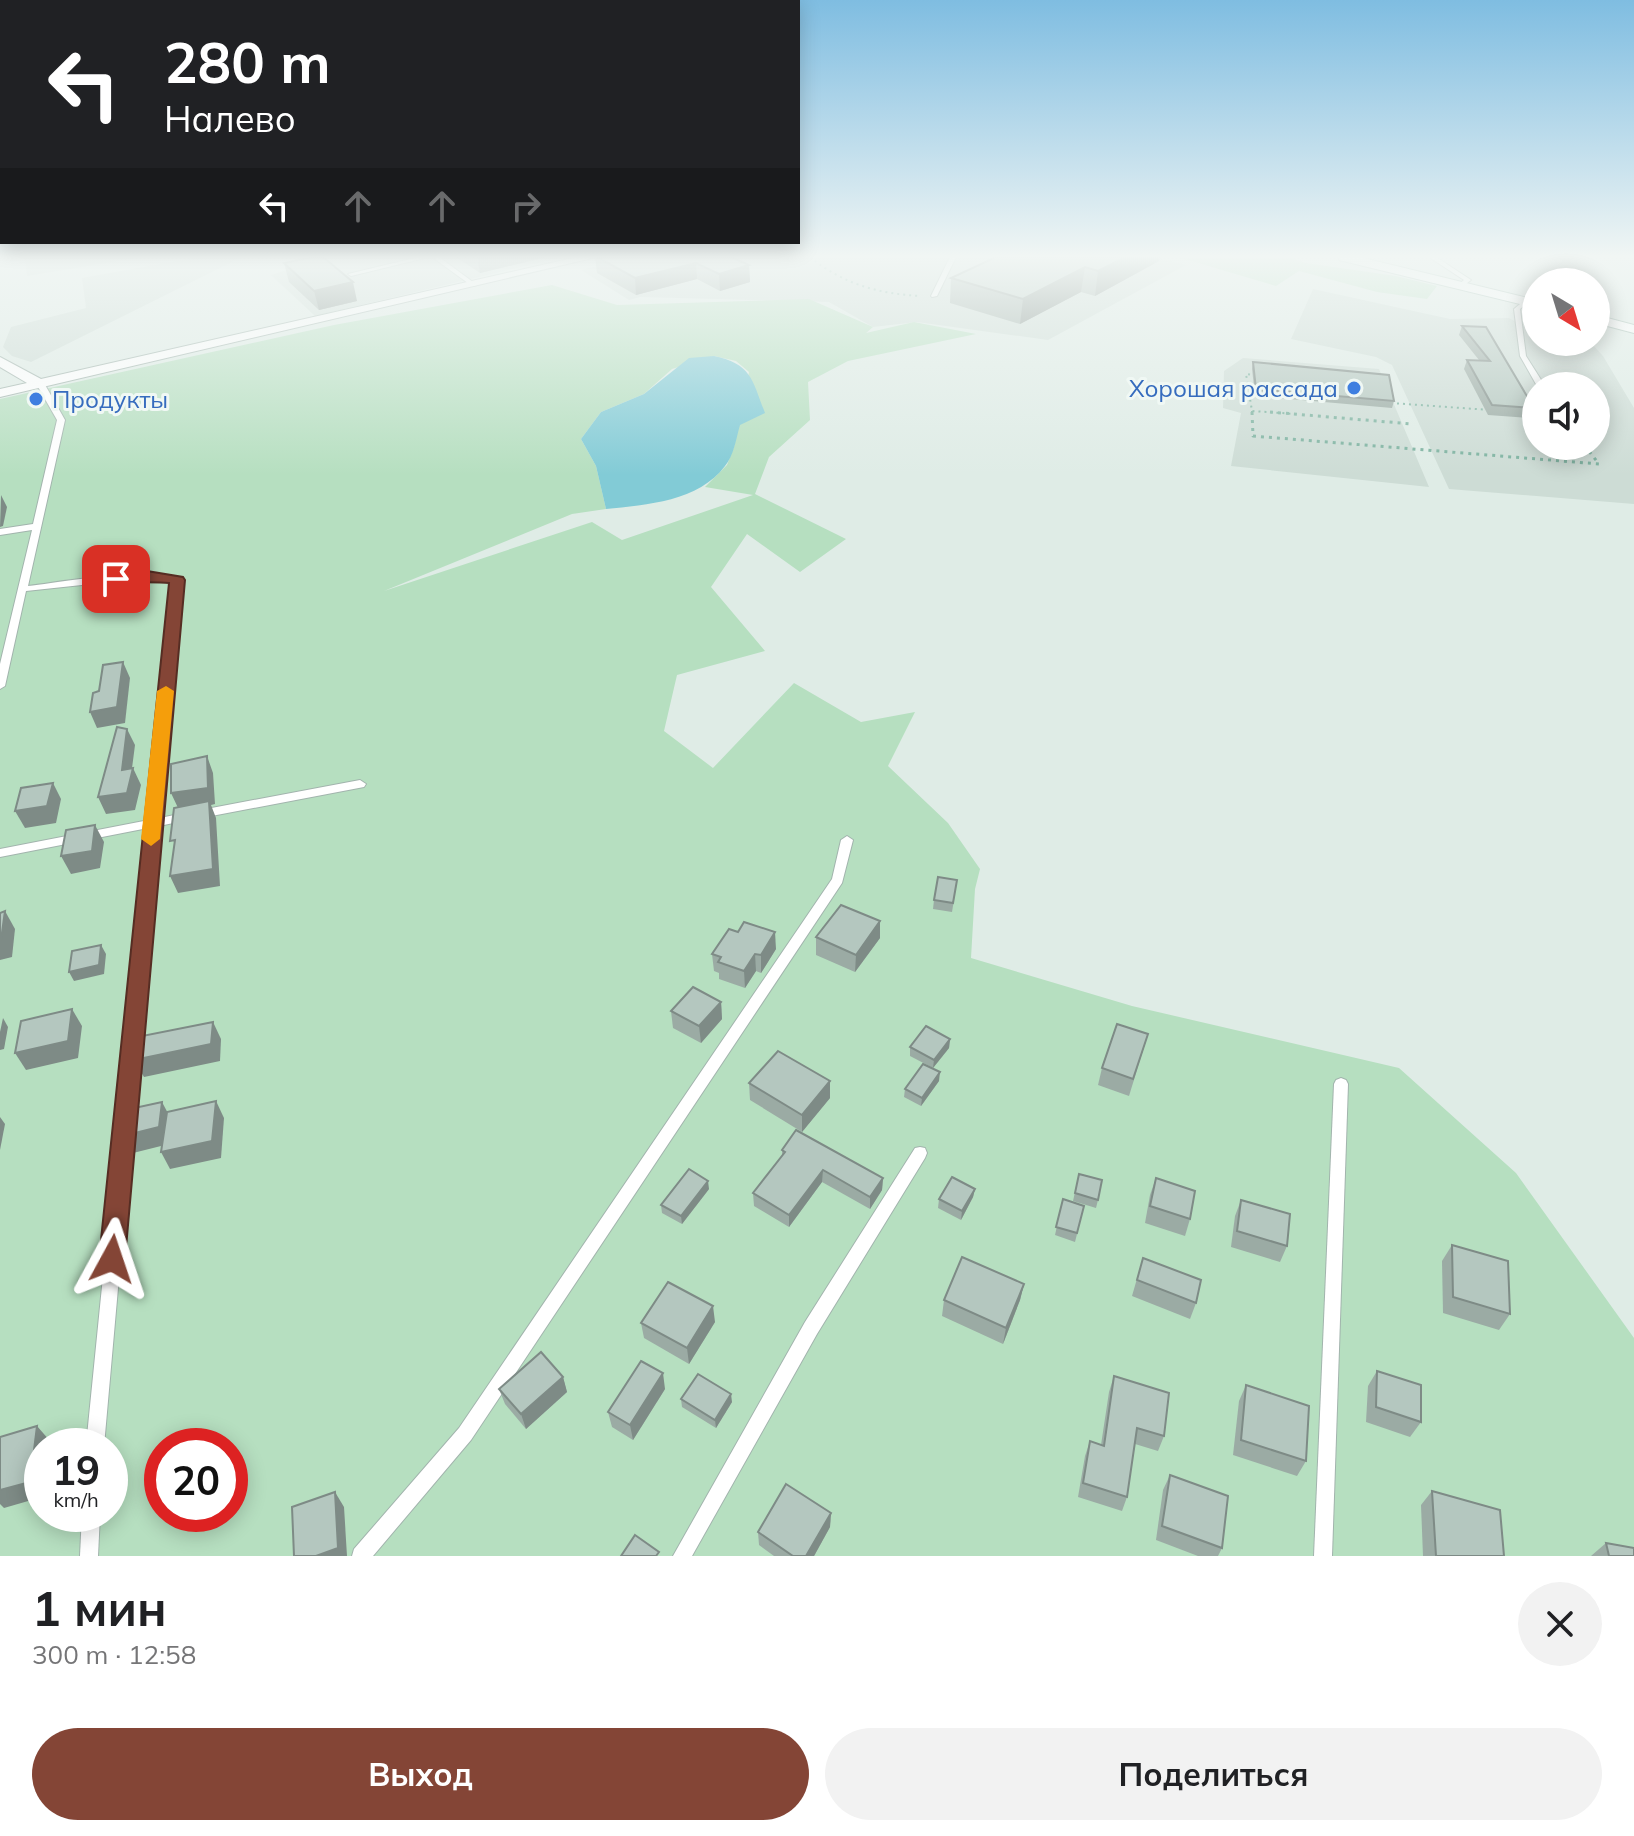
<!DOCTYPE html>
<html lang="ru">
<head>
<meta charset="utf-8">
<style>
  body { margin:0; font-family:Mulish,sans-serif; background:#f2f2f2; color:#202124; height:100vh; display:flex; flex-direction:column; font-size:30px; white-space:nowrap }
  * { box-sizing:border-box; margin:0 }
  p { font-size:26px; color:#757577 }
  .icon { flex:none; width:44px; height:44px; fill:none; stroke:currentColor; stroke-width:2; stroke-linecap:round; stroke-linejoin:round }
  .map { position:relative; height:1556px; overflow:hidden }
  .details { display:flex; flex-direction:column; background:#fff; flex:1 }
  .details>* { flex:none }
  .guide { position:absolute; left:0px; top:0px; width:800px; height:244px; box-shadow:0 4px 20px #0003; background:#202124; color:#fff; overflow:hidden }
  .needle { width:52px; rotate:142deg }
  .controls { position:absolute; left:1522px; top:268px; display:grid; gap:16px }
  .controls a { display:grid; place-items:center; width:88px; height:88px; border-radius:50%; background:#fff; box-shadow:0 4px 20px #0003; font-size:40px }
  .speed { position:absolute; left:24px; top:1428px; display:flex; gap:16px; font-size:40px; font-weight:700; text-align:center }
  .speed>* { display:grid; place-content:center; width:104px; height:104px; border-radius:50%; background:#fff; box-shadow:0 4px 20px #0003; line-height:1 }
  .speed small { font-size:20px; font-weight:400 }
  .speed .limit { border:12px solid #d22; background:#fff; color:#111 }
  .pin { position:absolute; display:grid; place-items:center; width:68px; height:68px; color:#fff; margin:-34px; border-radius:16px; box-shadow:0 4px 12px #0006 }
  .me { position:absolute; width:88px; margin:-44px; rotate:5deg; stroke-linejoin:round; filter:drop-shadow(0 0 6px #0008) }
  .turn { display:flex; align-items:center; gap:28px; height:168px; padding:0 32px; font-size:36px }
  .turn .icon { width:104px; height:104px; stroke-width:2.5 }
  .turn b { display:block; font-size:56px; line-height:68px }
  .lanes { display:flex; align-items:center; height:76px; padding:0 32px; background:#0003; justify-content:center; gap:40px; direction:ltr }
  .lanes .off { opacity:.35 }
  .round { display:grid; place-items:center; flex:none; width:84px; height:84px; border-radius:42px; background:#f2f2f2 }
  .head { display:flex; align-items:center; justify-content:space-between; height:136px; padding:0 32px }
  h1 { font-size:48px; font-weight:700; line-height:60px }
  .primary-button { display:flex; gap:16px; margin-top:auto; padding:16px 32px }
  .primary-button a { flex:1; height:92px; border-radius:48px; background:#844536; color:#fff; font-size:32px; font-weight:700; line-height:92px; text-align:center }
  .primary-button a+a { background:#f2f2f2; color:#202124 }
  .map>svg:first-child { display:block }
  .built { fill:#cddcd5; fill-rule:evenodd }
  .green { fill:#b6dfc0; fill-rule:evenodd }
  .water { fill:#82cbd6 }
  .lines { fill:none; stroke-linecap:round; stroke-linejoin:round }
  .lane-casing { stroke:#a2b4ad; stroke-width:2 }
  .street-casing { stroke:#a2b4ad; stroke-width:2 }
  .secondary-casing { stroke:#9db9ae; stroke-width:2 }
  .path-far1 { stroke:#7db2a0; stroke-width:2; stroke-dasharray:2 4; stroke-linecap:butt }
  .path { stroke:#7db2a0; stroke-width:3; stroke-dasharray:3 5; stroke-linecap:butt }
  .lane { fill:#fff; fill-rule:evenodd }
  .street { fill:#fff; fill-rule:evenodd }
  .secondary { fill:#fff; fill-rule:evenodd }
  .wall { fill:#9baba4 }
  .shaded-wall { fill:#7e8b86 }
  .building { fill:#b4c7bf; stroke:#7e8b86; stroke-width:2 }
  .route { fill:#844536; stroke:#562d23; stroke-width:2 }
  .slow { fill:#f59e0b }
  .shop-dot { fill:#3f7fe0; stroke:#f0f8f4; stroke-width:3 }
  .labels { text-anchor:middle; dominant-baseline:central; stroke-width:6; stroke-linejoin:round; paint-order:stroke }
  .far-shop-label { font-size:24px; fill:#366cbe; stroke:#f0f8f4; text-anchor:end }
</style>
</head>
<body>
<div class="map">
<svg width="1634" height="1556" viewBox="0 0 1634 1556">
  <rect width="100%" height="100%" fill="#dfece6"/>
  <!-- built -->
  <g class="built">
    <polygon points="25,257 143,257 27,276"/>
    <polygon points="199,257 242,257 31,362 12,356 3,347 11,327 86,308 82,278"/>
    <polygon points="328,257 563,257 315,316 271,275"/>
    <polygon points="633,257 1154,257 1186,265 1048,340 917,322 873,327 829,302 640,297 629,300 581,270"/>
    <path d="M1313,289L1450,319L1509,318L1525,327L1528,336L1536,338V342L1592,344L1603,356L1634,408V504L1449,489L1392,365L1376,357L1291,339ZM1536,386H1596V446H1536Z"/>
    <polygon points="1243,358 1379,369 1429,487 1231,466 1241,413 1223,408 1224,371"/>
  </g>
  <!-- green -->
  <g class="green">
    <polygon points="1178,257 1287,257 1306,263 1396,276 1437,286 1427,299 1377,292 1299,271 1276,286"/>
    <path d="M552,285L617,305L809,299L873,327L866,333L914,322L976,334L848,361L808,382L810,420L769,457L755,494L846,539L800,572L747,534L711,587L765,651L677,675L664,731L713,768L794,683L861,722L915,712L888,766L948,823L980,869L975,889L971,958L1132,1006L1399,1068L1516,1173L1634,1338V1556H0V399L334,325ZM714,356L736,361L749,372L734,447L727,465L705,487L753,495L622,540L592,522L384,591L572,514L606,509L596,466L581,439L601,412L644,394L672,369ZM42,1446H110V1514H42ZM162,1446H230V1514H162Z"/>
  </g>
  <!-- water -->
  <path class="water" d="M714,356C752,364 752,380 765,413L740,425C736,439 734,455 725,466C699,501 647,505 606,509L596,466L581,439L601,412L644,394L689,358Z"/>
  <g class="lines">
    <defs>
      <g id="lane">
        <polygon points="419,257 429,257 351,276 348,274"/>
        <polygon points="432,257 439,257 477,285 472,286"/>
        <polygon points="950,257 956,257 937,296 932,297 931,296"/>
        <polygon points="1429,257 1436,257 1471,280 1462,287 1458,287 1458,285 1464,280"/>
        <polygon points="1525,300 1528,302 1520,309 1526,356 1545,386 1537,386 1520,356 1514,309"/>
        <path d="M38,383H44L65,420L28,586C63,582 153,565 182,580L160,818L184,813L190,817L188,820L159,826L104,1446H86L148,828L0,857V849L149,820L172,582L147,578L26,591L5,686L0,689V664L32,530L0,535V529L33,524L57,420L37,385Z"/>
        <polygon points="360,780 366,784 364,787 201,818 195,814 201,810"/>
        <polygon points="847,836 853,840 842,883 471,1440 373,1556 352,1556 354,1549 459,1428 832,879 841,840"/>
        <polygon points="1341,1078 1346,1080 1348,1084 1332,1556 1314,1556 1334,1084 1336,1080"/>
        <polygon points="920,1147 925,1148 927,1153 925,1158 817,1334 692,1556 673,1556 805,1322 915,1148"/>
        <polygon points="82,1514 100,1514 98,1556 80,1556"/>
      </g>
      <polygon id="street" points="577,257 597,257 0,397 0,389 27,383 0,367 0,357 41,379"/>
      <g id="secondary">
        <polygon points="1338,257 1359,257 1536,300 1536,308 1339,260"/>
        <polygon points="1596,315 1634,325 1634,333 1596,323"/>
      </g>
    </defs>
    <!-- lane casing -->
    <use href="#lane" class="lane-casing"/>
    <!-- street casing -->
    <use href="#street" class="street-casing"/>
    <!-- secondary casing -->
    <use href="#secondary" class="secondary-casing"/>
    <!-- path-far1 -->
    <g class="path-far1">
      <path d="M810,257C843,284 879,294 921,296"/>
      <polyline points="1256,375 1246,374 1252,411 1295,414"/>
      <polyline points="1391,403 1490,410"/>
      <polyline points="1252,411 1252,414"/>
    </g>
    <!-- path -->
    <g class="path">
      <polyline points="1252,412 1253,436 1599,464 1585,446"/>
      <polyline points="1270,412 1412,424"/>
    </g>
    <!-- lane -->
    <use href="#lane" class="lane"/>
    <!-- street -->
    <use href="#street" class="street"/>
    <!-- secondary -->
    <use href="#secondary" class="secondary"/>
  </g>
  <!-- wall -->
  <g class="wall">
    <polygon points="456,257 547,257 480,273"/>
    <polygon points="595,257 749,265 750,282 720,291 697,279 636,295 597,273"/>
    <polygon points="1159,261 1095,296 1081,292 1020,324 950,303 951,278"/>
    <polygon points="284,263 357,301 319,310 289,282"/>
    <polygon points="1462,326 1534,408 1530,418 1488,415 1464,369 1467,360 1479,360 1459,335"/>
    <polygon points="1253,362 1394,401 1392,408 1255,396 1252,369"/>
    <polygon points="957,880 952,912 933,909 934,900"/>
    <polygon points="816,937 880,938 855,972 816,955"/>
    <polygon points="776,949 761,973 756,971 745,988 719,979 719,973 714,971 712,954"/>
    <polygon points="721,1002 722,1019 701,1043 673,1028 671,1011"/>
    <polygon points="1148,1034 1129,1096 1098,1085 1102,1068"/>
    <polygon points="950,1039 949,1048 933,1068 910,1056 910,1047"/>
    <polygon points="939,1081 921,1106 904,1097 905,1089"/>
    <polygon points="749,1083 830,1098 802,1132 750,1100"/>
    <polygon points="782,1150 883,1178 882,1190 870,1209 822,1182 789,1227 754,1206 753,1193 782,1156"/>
    <polygon points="1079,1174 1098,1200 1096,1208 1073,1201"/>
    <polygon points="1156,1178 1190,1219 1185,1236 1145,1223 1150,1195"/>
    <polygon points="709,1189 682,1224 662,1213 661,1205"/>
    <polygon points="975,1189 973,1197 961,1220 938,1208 939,1199"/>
    <polygon points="1063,1199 1084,1206 1075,1242 1055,1235"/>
    <polygon points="1241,1200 1287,1246 1280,1262 1231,1247 1235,1216"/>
    <polygon points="1452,1245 1510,1314 1499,1330 1443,1313 1442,1261"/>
    <polygon points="1143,1258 1196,1303 1190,1319 1132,1296"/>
    <polygon points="1024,1284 1020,1300 1003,1344 942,1316 944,1300"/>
    <polygon points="715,1322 689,1364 644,1338 641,1323"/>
    <polygon points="1377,1371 1421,1422 1410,1437 1366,1422 1368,1386"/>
    <polygon points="1114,1376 1164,1436 1158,1451 1135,1444 1127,1497 1122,1511 1078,1497 1085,1456 1090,1441 1101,1445 1109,1392"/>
    <polygon points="563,1377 567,1392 526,1429 505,1404 499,1389"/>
    <polygon points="1246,1385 1306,1461 1297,1476 1233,1455 1239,1401"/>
    <polygon points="665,1389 633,1440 612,1427 608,1412"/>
    <polygon points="681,1399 732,1402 716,1428 682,1407"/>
    <polygon points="1170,1475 1222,1548 1218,1556 1198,1556 1156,1540 1163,1490"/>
    <polygon points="1432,1491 1504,1556 1423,1556 1421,1505"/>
    <polygon points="831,1513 830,1527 814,1556 774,1556 759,1545 758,1532"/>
    <polygon points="1606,1543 1634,1556 1591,1556"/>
  </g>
  <!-- shaded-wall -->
  <g class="shaded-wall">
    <polygon points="477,257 547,257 480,273"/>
    <polygon points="1126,257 1160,257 1159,261 1095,296 1098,271"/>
    <polygon points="696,263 697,279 636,295 635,278"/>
    <polygon points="749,265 750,282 720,291 719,274"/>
    <polygon points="1085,267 1081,292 1020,324 1023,299"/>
    <polygon points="353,282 357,301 319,310 314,291"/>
    <polygon points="1,495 7,507 3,526 0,527"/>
    <polygon points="123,662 130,678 125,723 97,728 90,712"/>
    <polygon points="127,729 135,745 131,776 133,768 141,785 135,810 106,814 98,797 122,770"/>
    <polygon points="207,756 213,773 215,804 211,805 216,818 220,886 178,893 170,876 179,810 171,793"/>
    <polygon points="53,783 61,799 56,823 25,828 15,811"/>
    <polygon points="95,825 104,842 100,868 71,874 61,856"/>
    <polygon points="5,911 15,929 12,957 0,960 0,940"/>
    <polygon points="880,921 880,938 855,972 856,955"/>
    <polygon points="775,932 776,949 761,973 761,955"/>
    <polygon points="101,945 106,954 104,974 74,981 69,972"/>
    <polygon points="755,954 756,971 745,988 744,971"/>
    <polygon points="721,1002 722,1019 701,1043 699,1026"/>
    <polygon points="72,1009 82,1026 78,1058 26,1070 15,1053"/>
    <polygon points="3,1018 8,1027 4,1049 0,1050 0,1032"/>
    <polygon points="213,1022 221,1039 220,1061 144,1077 134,1060"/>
    <polygon points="950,1039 949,1048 933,1068 934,1060"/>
    <polygon points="940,1072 939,1081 921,1106 922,1098"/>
    <polygon points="830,1081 830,1098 802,1132 802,1115"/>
    <polygon points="216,1101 224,1118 221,1158 170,1169 161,1152"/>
    <polygon points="162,1102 171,1119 169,1144 133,1153 123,1136"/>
    <polygon points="0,1117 5,1124 0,1150"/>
    <polygon points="823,1170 822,1182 789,1227 789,1215"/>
    <polygon points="883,1178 882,1190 870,1209 870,1197"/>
    <polygon points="708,1181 709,1189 682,1224 681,1216"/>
    <polygon points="975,1189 973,1197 961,1220 962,1211"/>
    <polygon points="1024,1284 1020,1300 1003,1344 1006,1328"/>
    <polygon points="713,1306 715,1322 689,1364 687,1348"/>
    <polygon points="663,1373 665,1389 633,1440 630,1425"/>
    <polygon points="563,1377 567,1392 526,1429 521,1414"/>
    <polygon points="731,1394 732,1402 716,1428 715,1420"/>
    <polygon points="37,1426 50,1441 50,1446 42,1446 42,1497 4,1508 0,1504 0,1490"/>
    <polygon points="335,1492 344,1507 347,1556 316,1556"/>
    <polygon points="831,1513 830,1527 814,1556 806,1556"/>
  </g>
  <!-- building -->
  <g class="building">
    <polygon points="314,257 323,257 353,282 314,291 284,263"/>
    <polygon points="597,257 731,257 749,265 719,274 696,263 635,278"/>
    <polygon points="996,257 1126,257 1098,271 1085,267 1023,299 951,278"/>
    <polygon points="1462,326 1486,327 1534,408 1492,405 1467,360 1490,361"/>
    <polygon points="1253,362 1389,375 1394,401 1256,389"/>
    <polygon points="123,662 117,707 90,712 93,693 99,691 103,665"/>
    <polygon points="117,727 127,729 122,770 133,768 127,793 98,797"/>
    <polygon points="207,756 208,788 171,793 171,764"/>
    <polygon points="53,783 47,806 15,811 21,788"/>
    <polygon points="209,801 213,869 170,876 175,840 170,841 174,808"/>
    <polygon points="95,825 92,851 61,856 66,830"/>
    <polygon points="938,877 957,880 953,903 934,900"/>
    <polygon points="841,905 880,921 856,955 816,937"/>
    <polygon points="5,911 1,940 0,940 0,913"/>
    <polygon points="744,922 775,932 761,955 755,954 744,971 718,962 721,957 712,954 729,929 738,932"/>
    <polygon points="101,945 99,965 69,972 72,951"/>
    <polygon points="693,987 721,1002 699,1026 671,1011"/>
    <polygon points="72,1009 68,1041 15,1053 21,1021"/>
    <polygon points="213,1022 211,1044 134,1060 137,1037"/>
    <polygon points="1117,1024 1148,1034 1133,1079 1102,1068"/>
    <polygon points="926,1026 950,1039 934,1060 910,1047"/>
    <polygon points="778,1051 830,1081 802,1115 749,1083"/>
    <polygon points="923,1064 940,1072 922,1098 905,1089"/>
    <polygon points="216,1101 212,1141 161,1152 167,1112"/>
    <polygon points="162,1102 159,1127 123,1136 125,1110"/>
    <polygon points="796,1130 883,1178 870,1197 823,1170 789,1215 753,1193 785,1152 782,1150"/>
    <polygon points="689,1169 708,1181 681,1216 661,1205"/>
    <polygon points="1079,1174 1102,1180 1098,1200 1075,1193"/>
    <polygon points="952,1177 975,1189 962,1211 939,1199"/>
    <polygon points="1156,1178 1195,1191 1190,1219 1150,1206"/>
    <polygon points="1063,1199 1084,1206 1077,1233 1056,1227"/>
    <polygon points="1241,1200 1290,1214 1287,1246 1237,1231"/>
    <polygon points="1452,1245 1508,1261 1510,1314 1453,1297"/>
    <polygon points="962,1257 1024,1284 1006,1328 944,1300"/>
    <polygon points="1143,1258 1201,1280 1196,1303 1137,1280"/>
    <polygon points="668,1282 713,1306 687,1348 641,1323"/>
    <polygon points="541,1352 563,1377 521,1414 499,1389"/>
    <polygon points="641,1361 663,1373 630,1425 608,1412"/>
    <polygon points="1377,1371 1421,1385 1421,1422 1376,1407"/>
    <polygon points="698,1374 731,1394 715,1420 681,1399"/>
    <polygon points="1114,1376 1169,1393 1164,1436 1137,1428 1127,1497 1083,1483 1090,1441 1104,1446"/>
    <polygon points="1246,1385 1309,1406 1306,1461 1241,1440"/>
    <polygon points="37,1426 30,1482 0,1490 0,1437"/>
    <polygon points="1170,1475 1228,1496 1222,1548 1162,1526"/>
    <polygon points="786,1484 831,1513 806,1556 793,1556 758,1532"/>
    <polygon points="1432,1491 1500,1510 1504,1556 1436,1556"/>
    <polygon points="335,1492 338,1548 316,1556 294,1556 292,1507"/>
    <polygon points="635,1535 659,1552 656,1556 621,1556"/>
    <polygon points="1606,1543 1634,1548 1634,1556 1609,1556"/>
  </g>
  <!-- sky -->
  <linearGradient id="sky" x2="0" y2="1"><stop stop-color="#7fbde1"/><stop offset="0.54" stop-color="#f1f6f4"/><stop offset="1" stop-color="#f1f6f4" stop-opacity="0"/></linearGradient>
  <rect width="1634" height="475" fill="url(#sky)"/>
  <!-- route -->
  <path class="route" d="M147,571L183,577L185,580L125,1259L121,1268L112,1271L103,1268L99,1259L169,583C154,581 116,584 109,579L116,574Z"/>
  <!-- slow -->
  <polygon class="slow" points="166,686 174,691 160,839 151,846 141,839 157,691"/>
  <!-- markers -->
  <g class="shop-dot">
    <circle cx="1354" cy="388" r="8"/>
    <circle cx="36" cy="399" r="8"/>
  </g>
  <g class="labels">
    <!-- far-shop labels -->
    <g class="far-shop-label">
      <text x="1338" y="388">Хорошая рассада</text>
      <text x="52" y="399" text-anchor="start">Продукты</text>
    </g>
  </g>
</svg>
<div class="controls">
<a><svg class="needle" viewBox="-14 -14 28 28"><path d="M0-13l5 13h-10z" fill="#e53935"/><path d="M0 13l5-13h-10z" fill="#757577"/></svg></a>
<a><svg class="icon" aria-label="sound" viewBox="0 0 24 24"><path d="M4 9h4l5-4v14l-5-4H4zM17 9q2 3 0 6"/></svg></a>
</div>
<div class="speed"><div>19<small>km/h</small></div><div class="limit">20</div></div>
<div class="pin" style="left:116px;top:579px;background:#d93025"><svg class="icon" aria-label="arrive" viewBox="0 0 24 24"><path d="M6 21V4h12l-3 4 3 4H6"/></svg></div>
<svg class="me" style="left:112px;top:1259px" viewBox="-20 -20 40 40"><path d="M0-17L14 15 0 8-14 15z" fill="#844536" stroke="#fff" stroke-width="4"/></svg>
<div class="guide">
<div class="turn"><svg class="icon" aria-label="left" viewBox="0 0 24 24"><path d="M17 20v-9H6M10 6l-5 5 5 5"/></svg><div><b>280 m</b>Налево</div></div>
<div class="lanes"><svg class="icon" aria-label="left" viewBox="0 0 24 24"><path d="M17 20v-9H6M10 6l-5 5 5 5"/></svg><svg class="icon off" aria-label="ahead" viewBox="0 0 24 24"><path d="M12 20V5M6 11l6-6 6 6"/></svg><svg class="icon off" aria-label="ahead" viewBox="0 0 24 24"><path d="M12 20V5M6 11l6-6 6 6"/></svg><svg class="icon off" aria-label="right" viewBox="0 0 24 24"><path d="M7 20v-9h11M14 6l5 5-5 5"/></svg></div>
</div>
</div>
<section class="details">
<div class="head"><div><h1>1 мин</h1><p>300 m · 12:58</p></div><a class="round"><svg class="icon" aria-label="close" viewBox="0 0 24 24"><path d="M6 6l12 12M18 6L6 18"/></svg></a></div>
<div class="primary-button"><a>Выход</a><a>Поделиться</a></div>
</section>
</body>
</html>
